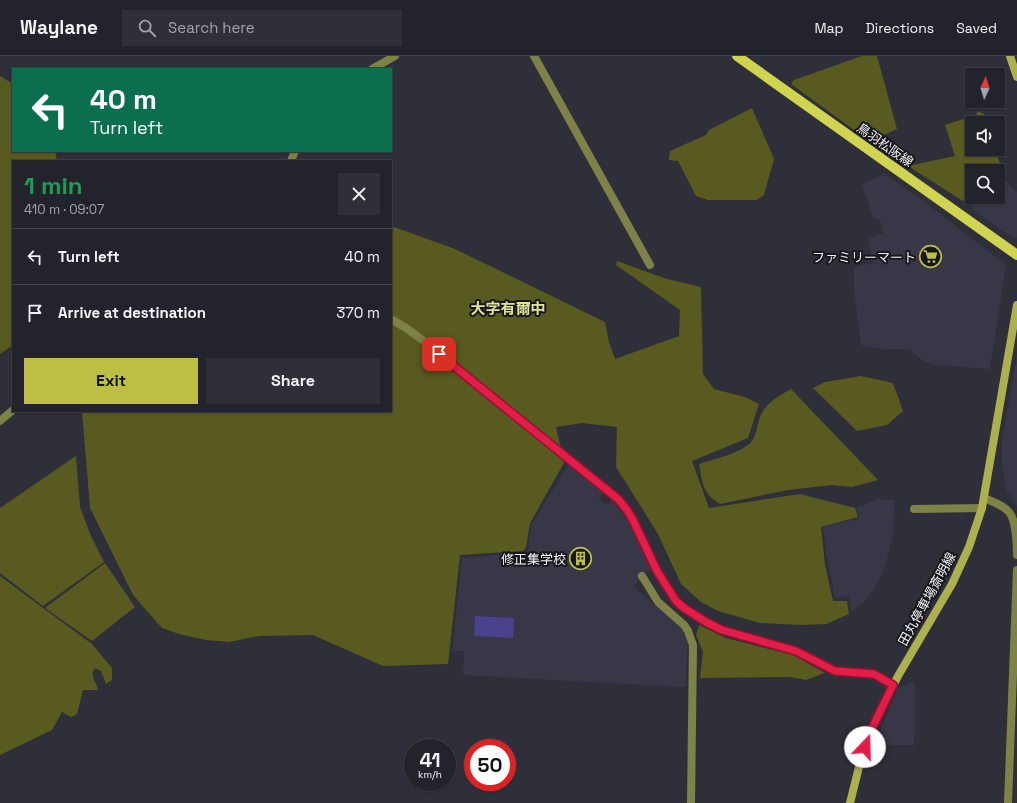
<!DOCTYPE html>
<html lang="en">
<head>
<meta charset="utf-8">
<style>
  body { margin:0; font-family:"Space Grotesk","Noto Sans JP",sans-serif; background:#2f2f37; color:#f1f3f6; height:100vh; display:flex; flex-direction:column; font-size:15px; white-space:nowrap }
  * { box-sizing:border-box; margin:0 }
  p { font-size:13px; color:#a3a4a9 }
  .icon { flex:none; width:22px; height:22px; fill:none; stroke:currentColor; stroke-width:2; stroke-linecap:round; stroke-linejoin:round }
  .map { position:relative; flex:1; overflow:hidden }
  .panel { position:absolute; left:12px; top:104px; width:380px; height:252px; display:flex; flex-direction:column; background:#23232b; border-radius:0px; box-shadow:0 1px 3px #0004,0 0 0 1px #404047 }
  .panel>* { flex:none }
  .hud { position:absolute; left:12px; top:12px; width:380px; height:84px; border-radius:0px; box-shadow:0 1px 3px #0004,0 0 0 1px #404047; background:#0b6e4f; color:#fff; overflow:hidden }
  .needle { width:26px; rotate:4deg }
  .controls { position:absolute; left:965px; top:12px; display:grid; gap:8px }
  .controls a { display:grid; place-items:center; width:40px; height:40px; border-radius:0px; background:#23232b; box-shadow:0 1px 3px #0004,0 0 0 1px #404047; font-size:20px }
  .speed { position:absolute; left:404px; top:683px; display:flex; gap:8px; font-size:20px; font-weight:700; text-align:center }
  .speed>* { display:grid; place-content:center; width:52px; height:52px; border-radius:50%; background:#23232b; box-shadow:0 1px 3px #0004,0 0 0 1px #404047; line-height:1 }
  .speed small { font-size:10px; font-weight:400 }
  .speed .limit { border:6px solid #d22; background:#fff; color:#111 }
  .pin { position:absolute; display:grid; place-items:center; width:34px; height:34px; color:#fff; margin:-17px; border-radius:8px; box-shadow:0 2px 6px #0006 }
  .me { position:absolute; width:44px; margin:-22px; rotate:21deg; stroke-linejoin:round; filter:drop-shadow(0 0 3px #0008) }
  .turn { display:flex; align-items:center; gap:14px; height:84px; padding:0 12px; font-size:18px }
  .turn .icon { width:52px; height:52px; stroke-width:2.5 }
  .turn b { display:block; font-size:28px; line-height:34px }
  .round { display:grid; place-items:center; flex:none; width:42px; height:42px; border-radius:0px; background:#2f2f37 }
  .head { display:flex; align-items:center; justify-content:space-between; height:68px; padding:0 12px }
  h1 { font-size:24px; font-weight:700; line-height:30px; color:#1e9e55 }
  .button { display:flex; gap:8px; margin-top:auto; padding:8px 12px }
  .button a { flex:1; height:46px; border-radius:0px; background:#bcbf44; color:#111; font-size:16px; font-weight:700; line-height:46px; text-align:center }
  .button a+a { background:#2f2f37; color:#f1f3f6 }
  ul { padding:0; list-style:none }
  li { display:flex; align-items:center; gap:12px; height:56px; padding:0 12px; border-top:1px solid #404047 }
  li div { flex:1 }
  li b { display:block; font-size:15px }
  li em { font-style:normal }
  header { display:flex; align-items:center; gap:24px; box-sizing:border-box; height:56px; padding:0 20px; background:#23232b; border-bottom:1px solid #404047 }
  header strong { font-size:19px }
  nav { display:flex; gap:22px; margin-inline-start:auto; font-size:14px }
  .search { width:280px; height:36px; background:#2f2f37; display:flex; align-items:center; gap:10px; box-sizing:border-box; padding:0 14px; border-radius:0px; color:#a3a4a9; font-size:15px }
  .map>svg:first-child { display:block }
  .built { fill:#373747 }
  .green { fill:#585a20 }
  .water { fill:#4a428d }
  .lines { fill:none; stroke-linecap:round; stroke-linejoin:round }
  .street { stroke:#7f8247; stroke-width:8 }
  .secondary { stroke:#adb04e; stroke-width:8 }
  .primary { stroke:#d0d450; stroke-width:10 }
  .route-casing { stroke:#92132f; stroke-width:10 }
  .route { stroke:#e11d48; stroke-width:7 }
  .labels { text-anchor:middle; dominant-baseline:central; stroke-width:4; stroke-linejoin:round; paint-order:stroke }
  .street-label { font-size:13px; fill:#f2f2f8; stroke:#17171c }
  .poi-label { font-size:13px; fill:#f2f2f8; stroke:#17171c; text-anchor:end }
  .quarter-label { font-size:15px; font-weight:bold; fill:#dfe395; stroke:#17171c }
</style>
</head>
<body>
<header>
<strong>Waylane</strong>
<div class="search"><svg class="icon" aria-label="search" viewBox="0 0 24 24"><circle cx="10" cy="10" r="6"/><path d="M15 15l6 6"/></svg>Search here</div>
<nav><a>Map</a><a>Directions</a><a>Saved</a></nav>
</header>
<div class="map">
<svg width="1017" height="747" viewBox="0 0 1017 747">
  <rect width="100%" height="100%" fill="#2f2f39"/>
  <!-- built -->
  <g class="built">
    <polygon points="885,118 922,144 1006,209 990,313 937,309 923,305 909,293 882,293 861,289 854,234 854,211 873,207 868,182 883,177 880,164 873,162 862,128"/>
    <polygon points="1008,128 1017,136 1017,181 1013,182 972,153 970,139 972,138 972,141 998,141 998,131"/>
    <polygon points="1017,301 1017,450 1011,443 1011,437 1007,437 1002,407 1002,383"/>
    <polygon points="569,408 604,436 599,445 608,448 612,444 630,467 651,513 633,530 681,572 687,583 690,592 687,593 686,631 463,619 464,595 452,595 462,502 528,496 531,469"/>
    <polygon points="877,443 895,444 893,479 887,503 879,526 866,544 851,557 849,540 835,542 827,503 823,471 859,462 857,452"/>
    <polygon points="915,626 914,689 879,689 879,678 898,632"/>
  </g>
  <!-- green -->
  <g class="green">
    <polygon points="862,0 877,0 897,73 884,79 882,92 857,76 791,28 794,24"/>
    <polygon points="0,20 13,28 13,95 55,95 57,105 13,105 13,289 0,298"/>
    <polygon points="752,52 774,103 764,139 757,144 708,144 696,140 678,105 669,104 670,95 706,79 709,74"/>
    <polygon points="978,55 984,58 987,67 972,67 972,93 995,93 1007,128 998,130 998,115 972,115 972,137 968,138 963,145 908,110 955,100 945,69 976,59"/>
    <polygon points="391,170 455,193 605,266 609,286 615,303 679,280 680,254 616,209 617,205 667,223 701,231 703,318 714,333 745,341 759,348 748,382 692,405 709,452 800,438 855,452 858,461 821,471 825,509 833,545 847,545 849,558 826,568 801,569 760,567 718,555 701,546 681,528 658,478 616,411 617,371 582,367 556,371 564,407 530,467 526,491 523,495 460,499 448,608 383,610 313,579 259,580 229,586 206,584 179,578 162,572 133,539 90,452 82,355 391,355"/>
    <polygon points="861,320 893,327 903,355 887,369 857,375 813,332 825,326"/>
    <path d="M791,333L878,424L852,431L832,429L788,434L720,448C702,437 703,428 699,408C714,403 742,397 752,385C756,380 757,370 759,364C763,349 778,340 791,333Z"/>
    <polygon points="76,400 80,451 91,480 104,506 43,550 0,517 0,452"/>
    <polygon points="105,507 135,551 92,585 45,552"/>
    <path d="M0,520L92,588L112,612V624L106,628L101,615L95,612C89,620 97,626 98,634H83L77,658L71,661L62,656L52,674L0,699Z"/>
    <polygon points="699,569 726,582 793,599 825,617 806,624 790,621 700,622 703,596 696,579"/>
  </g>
  <!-- water -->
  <polygon class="water" points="475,560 514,562 513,582 474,580"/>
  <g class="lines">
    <!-- street -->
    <g class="street">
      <polyline points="534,0 650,209"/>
      <polyline points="372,13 395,0"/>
      <polyline points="291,105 295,95"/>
      <polyline points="391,263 406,272 428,288 619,443 627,454 633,464 657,515 676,545 684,552 706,566 722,574 796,595 835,615 874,618 893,629"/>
      <polyline points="0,365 13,354"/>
      <path d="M984,442C993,446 1003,449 1009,456C1016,464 1017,488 1017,499"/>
      <polyline points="914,453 982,452"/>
      <polyline points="642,520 658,546 684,569 688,575 693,589 691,747"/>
      <polyline points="1008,747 1017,514"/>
    </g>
    <!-- secondary -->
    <g class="secondary">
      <polyline points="1010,0 1017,21"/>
      <polyline points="850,747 862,699 874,668 898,620 952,528 969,491 982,452 1017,249"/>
    </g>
    <!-- primary -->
    <polyline class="primary" points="737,0 1017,199"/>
  </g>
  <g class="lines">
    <defs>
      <polyline id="route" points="439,298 618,443 627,454 633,464 657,515 676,545 684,552 706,566 722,574 796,595 835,615 874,618 893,629 874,668 865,691"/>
    </defs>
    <!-- route casing -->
    <use href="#route" class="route-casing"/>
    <!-- route -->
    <use href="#route" class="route"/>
  </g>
  <!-- icons -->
  <defs>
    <symbol id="supermarket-ring" viewBox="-11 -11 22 22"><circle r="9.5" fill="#17171c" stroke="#bcbf44" stroke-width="1.5"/><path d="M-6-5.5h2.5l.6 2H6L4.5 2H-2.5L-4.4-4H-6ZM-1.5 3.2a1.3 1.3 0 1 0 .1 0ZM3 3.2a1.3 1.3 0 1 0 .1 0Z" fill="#bcbf44"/></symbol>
    <symbol id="building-ring" viewBox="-11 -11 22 22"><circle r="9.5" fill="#17171c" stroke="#bcbf44" stroke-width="1.5"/><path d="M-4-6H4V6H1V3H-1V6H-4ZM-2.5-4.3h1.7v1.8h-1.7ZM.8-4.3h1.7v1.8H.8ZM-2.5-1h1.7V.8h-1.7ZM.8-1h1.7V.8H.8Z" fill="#bcbf44"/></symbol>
  </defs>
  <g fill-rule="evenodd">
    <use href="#supermarket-ring" x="918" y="188" width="25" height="25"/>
    <use href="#building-ring" x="568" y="490" width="25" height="25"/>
  </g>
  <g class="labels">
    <!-- street labels -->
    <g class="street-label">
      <text transform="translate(885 89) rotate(35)">鳥羽松阪線</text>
      <text transform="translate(927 543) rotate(-61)">田丸停車場斎明線</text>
    </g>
    <!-- poi labels -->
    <g class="poi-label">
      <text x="916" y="201">ファミリーマート</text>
      <text x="566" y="503">修正集学校</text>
    </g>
    <!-- quarter labels -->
    <g class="quarter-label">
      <text x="508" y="252">大字有爾中</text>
    </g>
  </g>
</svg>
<div class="controls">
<a><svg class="needle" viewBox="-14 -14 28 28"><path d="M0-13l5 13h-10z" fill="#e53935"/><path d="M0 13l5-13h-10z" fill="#a3a4a9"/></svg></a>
<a><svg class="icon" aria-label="sound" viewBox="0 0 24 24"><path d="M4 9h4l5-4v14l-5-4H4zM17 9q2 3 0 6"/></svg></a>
<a><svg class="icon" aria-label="search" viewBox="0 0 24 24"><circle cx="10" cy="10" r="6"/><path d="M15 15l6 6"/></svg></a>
</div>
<div class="speed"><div>41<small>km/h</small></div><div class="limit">50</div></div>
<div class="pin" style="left:439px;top:298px;background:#d93025"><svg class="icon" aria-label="arrive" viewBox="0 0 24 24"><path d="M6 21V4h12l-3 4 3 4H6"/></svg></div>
<svg class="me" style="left:865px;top:691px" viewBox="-20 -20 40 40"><circle r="19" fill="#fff"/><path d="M0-13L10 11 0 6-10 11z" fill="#e11d48"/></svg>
<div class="hud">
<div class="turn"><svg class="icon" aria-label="left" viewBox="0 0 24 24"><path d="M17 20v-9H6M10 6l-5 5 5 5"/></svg><div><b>40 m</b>Turn left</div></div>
</div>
<section class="panel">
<div class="head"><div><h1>1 min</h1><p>410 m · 09:07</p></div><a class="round"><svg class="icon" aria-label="close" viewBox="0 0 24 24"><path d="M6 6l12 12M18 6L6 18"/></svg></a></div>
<ul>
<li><svg class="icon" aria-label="left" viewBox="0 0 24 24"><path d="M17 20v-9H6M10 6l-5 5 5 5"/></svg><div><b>Turn left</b></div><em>40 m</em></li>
<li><svg class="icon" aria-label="arrive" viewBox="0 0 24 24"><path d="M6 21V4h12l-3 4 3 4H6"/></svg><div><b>Arrive at destination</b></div><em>370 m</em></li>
</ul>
<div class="button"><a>Exit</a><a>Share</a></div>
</section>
</div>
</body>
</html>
